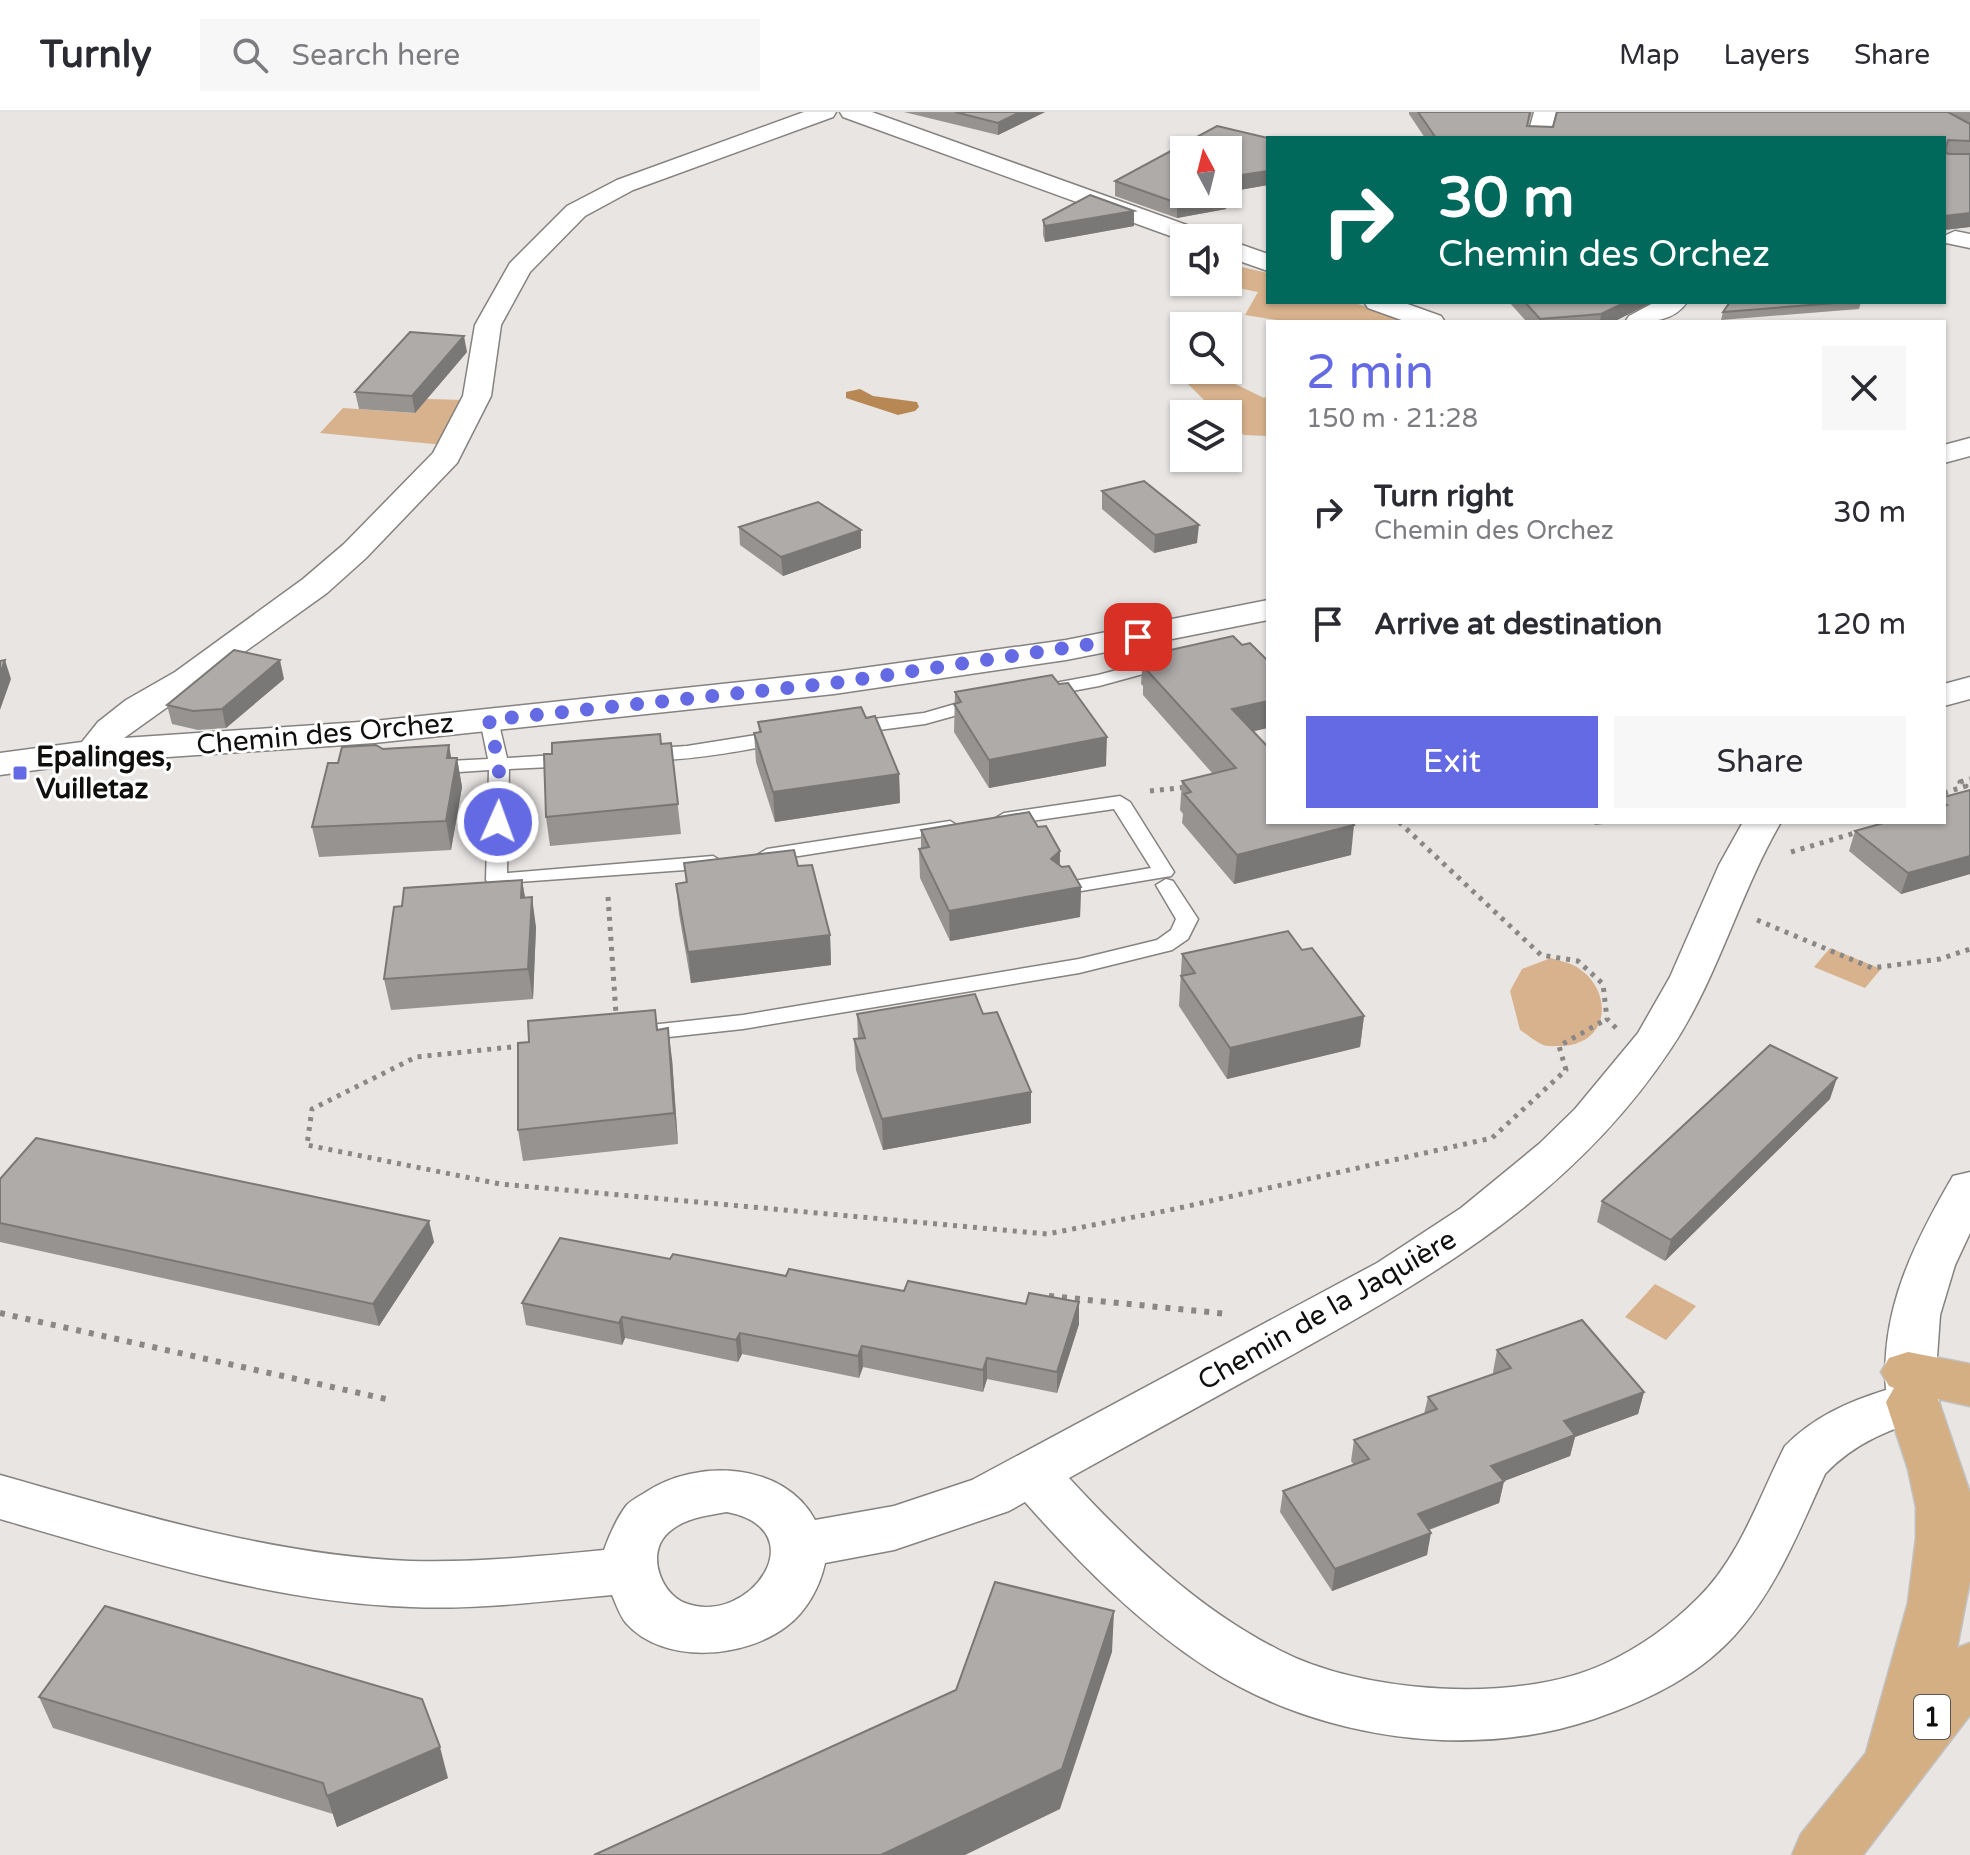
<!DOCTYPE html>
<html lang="en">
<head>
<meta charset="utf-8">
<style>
  body { margin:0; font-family:"Varela Round",sans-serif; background:#f7f7f7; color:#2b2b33; height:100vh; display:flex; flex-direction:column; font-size:30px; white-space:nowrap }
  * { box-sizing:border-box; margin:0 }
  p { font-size:26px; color:#7c7c81 }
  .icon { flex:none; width:44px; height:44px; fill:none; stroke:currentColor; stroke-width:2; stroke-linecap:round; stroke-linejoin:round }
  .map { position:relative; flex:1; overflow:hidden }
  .drawer { position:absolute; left:1266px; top:208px; width:680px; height:504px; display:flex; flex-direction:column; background:#fff; border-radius:0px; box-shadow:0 2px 6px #0004 }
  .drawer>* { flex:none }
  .top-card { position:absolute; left:1266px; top:24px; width:680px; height:168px; border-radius:0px; box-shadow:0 2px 6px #0004; background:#00695c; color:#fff; overflow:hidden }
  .needle { width:52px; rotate:353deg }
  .buttons { position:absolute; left:1170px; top:24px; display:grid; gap:16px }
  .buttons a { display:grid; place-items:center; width:72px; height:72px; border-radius:0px; background:#fff; box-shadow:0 2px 6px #0004; font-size:40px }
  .pin { position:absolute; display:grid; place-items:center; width:68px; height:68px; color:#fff; margin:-34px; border-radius:16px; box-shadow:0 4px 12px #0006 }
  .me { position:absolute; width:88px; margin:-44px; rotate:2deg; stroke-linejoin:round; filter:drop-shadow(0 0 6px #0008) }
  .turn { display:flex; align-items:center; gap:28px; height:168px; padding:0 40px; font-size:36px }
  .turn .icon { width:104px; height:104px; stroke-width:2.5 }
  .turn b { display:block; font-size:56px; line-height:68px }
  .round { display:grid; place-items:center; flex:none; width:84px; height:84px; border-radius:0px; background:#f7f7f7 }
  .head { display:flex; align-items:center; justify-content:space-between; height:136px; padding:0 40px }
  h1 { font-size:48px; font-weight:600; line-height:60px; color:#646ae3 }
  .cta { display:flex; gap:16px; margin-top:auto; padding:16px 40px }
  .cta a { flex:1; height:92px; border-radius:0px; background:#646ae3; color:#fff; font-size:32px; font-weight:600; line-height:92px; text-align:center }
  .cta a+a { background:#f7f7f7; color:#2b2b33 }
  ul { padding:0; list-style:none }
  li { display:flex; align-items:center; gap:24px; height:112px; padding:0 40px }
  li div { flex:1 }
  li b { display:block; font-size:30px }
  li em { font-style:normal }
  header { display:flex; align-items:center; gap:48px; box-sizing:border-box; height:112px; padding:0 40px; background:#fff; border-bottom:2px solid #e1e1e2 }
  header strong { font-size:38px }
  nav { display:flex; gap:44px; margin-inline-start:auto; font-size:28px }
  .search { width:560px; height:72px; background:#f7f7f7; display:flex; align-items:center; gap:20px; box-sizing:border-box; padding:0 28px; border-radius:0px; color:#7c7c81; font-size:30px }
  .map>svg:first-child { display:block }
  .green { fill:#d7b28c }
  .water { fill:#b88854 }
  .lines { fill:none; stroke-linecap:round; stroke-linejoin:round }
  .service-casing { stroke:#858280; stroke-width:3 }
  .minor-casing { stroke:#858280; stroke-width:3 }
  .primary-casing { stroke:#c1c1c0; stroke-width:3 }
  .path-far1 { stroke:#8a8886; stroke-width:5; stroke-dasharray:4 6; stroke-linecap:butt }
  .path { stroke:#8a8886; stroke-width:6; stroke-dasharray:5 8; stroke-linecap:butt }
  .service { fill:#fff; fill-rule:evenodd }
  .minor { fill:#fff; fill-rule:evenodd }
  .primary { fill:#d4af83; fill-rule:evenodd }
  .wall { fill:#969391 }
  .shaded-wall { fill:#7a7876 }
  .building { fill:#aeaba9; stroke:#7a7876; stroke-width:2 }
  .route { stroke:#646ae3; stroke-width:14; stroke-dasharray:0 25.2 }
  .poi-dot { fill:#646ae3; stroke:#fff; stroke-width:3 }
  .labels { text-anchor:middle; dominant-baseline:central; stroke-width:6; stroke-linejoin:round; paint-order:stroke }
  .shield { fill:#fff; stroke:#585756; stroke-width:2 }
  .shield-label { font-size:26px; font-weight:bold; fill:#100f0e }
  .street-label { font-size:28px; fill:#100f0e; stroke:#fff }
  .poi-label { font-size:28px; font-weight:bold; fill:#100f0e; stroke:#fff; text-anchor:start }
</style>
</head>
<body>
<header>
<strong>Turnly</strong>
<div class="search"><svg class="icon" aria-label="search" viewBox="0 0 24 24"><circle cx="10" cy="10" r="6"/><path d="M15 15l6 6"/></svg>Search here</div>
<nav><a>Map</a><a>Layers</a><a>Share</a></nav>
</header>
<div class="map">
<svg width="1970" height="1743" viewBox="0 0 1970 1743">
  <rect width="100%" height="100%" fill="#e8e5e3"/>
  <!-- green -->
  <g class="green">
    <polygon points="1228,152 1268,161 1268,190 1352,190 1412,210 1290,210 1245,203 1258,180 1208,170 1228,170"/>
    <polygon points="1225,267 1264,286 1268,284 1268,324 1244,323 1228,310 1228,302 1218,302 1188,272"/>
    <polygon points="427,287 465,288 444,333 320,321 343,296 414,301"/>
    <polygon points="1830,836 1881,857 1865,876 1814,855"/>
    <path d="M1551,846C1559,849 1568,850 1575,854C1615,877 1611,934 1559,934C1553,934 1546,935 1541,932C1533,928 1527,922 1520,918L1510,879L1522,857Z"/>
    <polygon points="1655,1172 1696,1194 1666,1228 1625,1205"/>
  </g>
  <!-- water -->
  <polygon class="water" points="860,277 873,284 917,290 919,295 915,299 898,303 846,286 846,280"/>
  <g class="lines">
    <defs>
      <g id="service">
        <polygon points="1170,544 1176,545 1179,549 1176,553 1099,574 1040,585 1031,579 1033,575 1098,563"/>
        <polygon points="983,584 990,586 992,590 990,594 925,612 848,622 839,616 848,610 924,601"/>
        <polygon points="489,602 498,608 507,646 572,642 582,648 572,654 509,657 507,761 713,744 723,750 713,756 489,772 486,768 489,658 430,662 420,656 430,650 488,647 480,608"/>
        <path d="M782,619L789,621L792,625L789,629C765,635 647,658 632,643L642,637L687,634Z"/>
        <polygon points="1120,684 1130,690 1174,760 1171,764 1063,782 1056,780 1053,776 1056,772 1151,756 1114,697 1004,713 994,707 1004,701"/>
        <polygon points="950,709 960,715 957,719 767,749 757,743 767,737"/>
        <polygon points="1166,767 1173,769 1198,807 1188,827 1172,838 1079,861 743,917 641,928 633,926 630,921 633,916 641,914 743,903 1079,847 1157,828 1171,818 1176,807 1156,773"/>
      </g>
      <g id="minor">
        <polygon points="804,0 836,0 833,5 633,78 585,104 530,160 501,213 491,284 457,351 366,446 327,481 124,626 374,609 834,560 1066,528 1268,488 1268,508 1066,548 834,582 374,631 94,650 0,663 0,641 82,630 98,610 126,588 175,560 303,467 344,432 433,341 463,284 475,213 510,151 567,94 617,68"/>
        <polygon points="840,0 872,0 1209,121 1212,126 1184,126 1184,129 843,5"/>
        <polygon points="1534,0 1556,0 1549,26 1527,26"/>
        <polygon points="1955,119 1970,122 1970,136 1946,131 1944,124"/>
        <polygon points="1228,128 1268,142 1268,159 1228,145"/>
        <polygon points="1364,190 1402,190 1441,204 1445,210 1407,210 1368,196"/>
        <path d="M1655,190H1687C1673,211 1647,210 1625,210L1629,204Z"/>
        <polygon points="1970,326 1970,344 1944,351 1944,333"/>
        <polygon points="1970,565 1970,587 1944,594 1944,572"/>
        <path d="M1743,710H1781C1738,784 1718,867 1670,938C1574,1082 1439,1161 1292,1243C1217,1284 1143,1325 1069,1366C1130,1432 1198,1497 1279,1538C1363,1582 1518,1592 1604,1552C1639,1536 1671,1513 1698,1486C1740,1445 1759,1385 1785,1334C1814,1305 1847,1290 1886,1278C1880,1198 1914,1131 1953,1064L1970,1060V1121L1955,1153L1940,1203L1936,1259L1939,1290L1931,1304C1891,1317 1855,1330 1825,1362C1801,1414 1779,1471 1741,1516C1703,1562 1649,1588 1594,1607C1470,1649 1319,1627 1209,1557C1139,1512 1080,1452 1025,1390L1009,1399L894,1438L825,1451C820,1475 806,1500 787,1514C746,1546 664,1554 626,1511C620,1504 616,1492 612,1483C545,1489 478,1498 411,1495C270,1490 134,1446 0,1407V1363C134,1401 270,1443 410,1449C475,1451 540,1444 604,1438C609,1424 617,1406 626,1394C631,1388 640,1384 646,1380C697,1346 784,1350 815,1408L894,1394L972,1368L1377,1151L1461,1096L1539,1032L1575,997L1638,921L1670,865L1719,753ZM727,1400C818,1418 749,1516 685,1491C662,1482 647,1445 665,1424C681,1406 705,1404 727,1400Z"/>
      </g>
      <polygon id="primary" points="1908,1240 1970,1252 1970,1294 1938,1287 1970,1381 1970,1468 1957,1536 1970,1531 1970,1603 1863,1743 1792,1743 1801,1722 1866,1641 1908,1491 1916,1426 1916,1395 1908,1357 1886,1290 1894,1276 1889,1274 1881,1260 1889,1246"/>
    </defs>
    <!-- service casing -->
    <use href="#service" class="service-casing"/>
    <!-- minor casing -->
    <use href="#minor" class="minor-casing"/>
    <!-- primary casing -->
    <use href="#primary" class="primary-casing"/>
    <!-- path-far1 -->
    <g class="path-far1">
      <polyline points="1150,679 1188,675"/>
      <polyline points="1944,681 1966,674 1960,670 1970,667"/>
      <polyline points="1399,710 1541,843 1578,849 1603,872 1607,907 1616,916"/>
      <polyline points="1791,740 1858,720"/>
      <polyline points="608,785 616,902"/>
      <polyline points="1757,808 1872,856 1940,847 1970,837"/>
      <polyline points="521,934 416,945 312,997 307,1033 500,1072 1047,1122 1170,1098 1492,1026 1566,958 1559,934 1607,907"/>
    </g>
    <!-- path -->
    <g class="path">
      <polyline points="1049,1184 1228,1202"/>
      <polyline points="0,1201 386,1287"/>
    </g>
    <!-- service -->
    <use href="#service" class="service"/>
    <!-- minor -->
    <use href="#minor" class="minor"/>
    <!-- primary -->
    <use href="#primary" class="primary"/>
  </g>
  <!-- wall -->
  <g class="wall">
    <polygon points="904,0 1045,0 998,23"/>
    <polygon points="1409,0 1532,0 1528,14 1553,15 1557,0 1970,0 1970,115 1944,118 1944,26 1425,26 1409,2"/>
    <polygon points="1217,14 1268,26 1268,73 1228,80 1228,38 1184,38 1184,82 1227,82 1226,97 1177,106 1115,84 1115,69"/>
    <polygon points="1134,99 1134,114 1045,130 1043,123 1043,108"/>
    <polygon points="1509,190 1653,190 1613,210 1527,210"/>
    <polygon points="1730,190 1861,190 1859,197 1721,208 1723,200"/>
    <polygon points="467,240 415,301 359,297 355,280"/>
    <polygon points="1102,379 1197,431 1154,441 1102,397"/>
    <polygon points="739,415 861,418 861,436 783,464 740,433"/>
    <polygon points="1143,544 1254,620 1351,743 1234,772 1182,711 1183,702 1180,698 1182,669 1213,662 1143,583 1143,574 1141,572"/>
    <polygon points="284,567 226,616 198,618 172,612 167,593"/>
    <polygon points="1059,572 1106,654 989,676 954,620 955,580"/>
    <polygon points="866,606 899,662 900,691 775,710 756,650 754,621 759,620 758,610"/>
    <polygon points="671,631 681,722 550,734 546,705 661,632"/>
    <polygon points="383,637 457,646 462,675 451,738 319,745 312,715 338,651"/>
    <polygon points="1970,678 1970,762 1901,782 1849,739 1855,719 1944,710 1944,685"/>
    <polygon points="1593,710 1620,710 1595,713"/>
    <polygon points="1038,715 1060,739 1060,753 1081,775 1080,805 950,829 920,766 919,737 921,736 921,718"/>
    <polygon points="684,751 798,754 830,823 831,853 691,871 679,802 676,772 686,771"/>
    <polygon points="522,768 525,786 536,815 533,887 391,898 384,867 402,794"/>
    <polygon points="1302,838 1364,904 1360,935 1227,967 1179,894 1182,842"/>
    <polygon points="655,898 658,918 672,947 678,1032 523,1049 518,1018 529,930"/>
    <polygon points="857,902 983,902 1031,980 1031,1011 883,1038 856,958 854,927 858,927"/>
    <polygon points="1830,987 1665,1149 1597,1110 1602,1089"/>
    <polygon points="0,1067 434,1130 379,1214 0,1130"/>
    <polygon points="670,1147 786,1164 1079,1212 1057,1281 987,1267 983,1280 863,1255 859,1266 742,1242 738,1250 625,1226 622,1233 526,1213 522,1191"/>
    <polygon points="1497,1238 1644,1280 1638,1302 1575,1325 1570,1344 1504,1369 1499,1391 1429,1418 1427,1443 1332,1479 1280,1400 1283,1379 1354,1353 1351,1349 1354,1328 1424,1302 1428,1285 1494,1262 1493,1260"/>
    <polygon points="39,1585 448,1666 337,1715 333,1702 53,1616"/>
  </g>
  <!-- shaded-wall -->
  <g class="shaded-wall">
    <polygon points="1020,0 1045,0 998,23 998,11"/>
    <polygon points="1268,59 1268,73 1228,80 1228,65"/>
    <polygon points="1227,82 1226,97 1177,106 1177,91"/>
    <polygon points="1134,99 1134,114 1045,130 1045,114"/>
    <polygon points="1970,101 1970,115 1944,118 1944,104"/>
    <polygon points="1626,190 1653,190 1613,210 1600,210 1601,202"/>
    <polygon points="464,224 467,240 415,301 412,284"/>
    <polygon points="1199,413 1197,431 1154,441 1155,423"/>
    <polygon points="861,418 861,436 783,464 781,445"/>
    <polygon points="5,548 11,567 0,598 0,562"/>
    <polygon points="280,548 284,567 226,616 222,597"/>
    <polygon points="1268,589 1268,616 1229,625 1232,597"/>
    <polygon points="1107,625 1106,654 989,676 989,648"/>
    <polygon points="449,633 454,662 457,646 462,675 451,738 446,709 447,646"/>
    <polygon points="899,662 900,691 775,710 773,680"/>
    <polygon points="1354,713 1351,743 1234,772 1237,743"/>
    <polygon points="1060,739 1059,768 1051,747"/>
    <polygon points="1970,744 1970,762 1901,782 1908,761"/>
    <polygon points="522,768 527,797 521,786"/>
    <polygon points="1081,775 1080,805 950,829 949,799"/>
    <polygon points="532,785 536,815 533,887 528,857"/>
    <polygon points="830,823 831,853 691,871 688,840"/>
    <polygon points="1364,904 1360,935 1227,967 1230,936"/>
    <polygon points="668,916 672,947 678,1032 674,1001"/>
    <polygon points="1837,966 1830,987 1665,1149 1671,1128"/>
    <polygon points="1031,980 1031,1011 883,1038 882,1007"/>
    <polygon points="429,1109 434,1130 379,1214 373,1192"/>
    <polygon points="1079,1190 1079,1212 1057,1281 1057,1260"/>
    <polygon points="622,1205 625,1226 622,1233 619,1211"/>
    <polygon points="740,1221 742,1242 738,1250 736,1228"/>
    <polygon points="862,1234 863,1255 859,1266 858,1244"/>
    <polygon points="987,1246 987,1267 983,1280 983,1258"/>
    <polygon points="1644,1280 1638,1302 1575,1325 1570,1344 1486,1376 1491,1354 1564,1309"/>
    <polygon points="1504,1369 1499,1391 1414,1423 1418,1402"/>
    <polygon points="1431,1421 1427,1443 1332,1479 1335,1457"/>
    <polygon points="1114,1499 1112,1540 1060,1697 965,1743 881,1743"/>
    <polygon points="440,1635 448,1666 337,1715 327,1684"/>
  </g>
  <!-- building -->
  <g class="building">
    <polygon points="955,0 1020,0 998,11"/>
    <polygon points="1418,0 1530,0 1527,14 1553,15 1557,0 1948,0 1970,12 1970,29 1948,28 1945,39 1948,42 1970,42 1970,101 1944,104 1944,26 1436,26"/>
    <polygon points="1217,14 1268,26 1268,59 1228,65 1228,38 1184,38 1184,82 1227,82 1177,91 1115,69"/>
    <polygon points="1090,83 1134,99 1045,114 1043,108"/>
    <polygon points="1525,190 1626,190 1601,202 1540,207"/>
    <polygon points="1730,190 1848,190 1723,200"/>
    <polygon points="410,220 464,224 412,284 355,280"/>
    <polygon points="1144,369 1199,413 1155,423 1102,379"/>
    <polygon points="818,390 861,418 781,445 739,415"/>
    <polygon points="1233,524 1242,533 1250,531 1268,549 1268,589 1232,597 1268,635 1268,710 1351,710 1354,713 1237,743 1184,682 1191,680 1182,669 1236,656 1144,555 1151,553 1143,544"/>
    <polygon points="234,538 280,548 222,597 193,599 167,593"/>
    <polygon points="5,548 0,562 0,549"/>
    <polygon points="1052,563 1059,572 1068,571 1107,625 989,648 954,592 961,590 955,580"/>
    <polygon points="861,595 866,606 875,604 899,662 773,680 754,621 761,620 758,610"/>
    <polygon points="660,622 661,632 671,631 678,692 546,705 544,642 552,642 552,631"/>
    <polygon points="376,633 383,637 449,633 447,646 457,646 446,709 312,715 328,651 338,651 342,635"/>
    <polygon points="1970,678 1970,744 1908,761 1855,719 1887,710 1944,710 1944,694 1947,693 1944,691 1944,685"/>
    <polygon points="1029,700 1038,715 1046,714 1060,739 1051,747 1062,755 1069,754 1081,775 949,799 919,737 929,735 921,718"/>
    <polygon points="794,738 798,754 812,753 830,823 688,840 676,772 687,770 684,751"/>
    <polygon points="522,768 521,786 532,785 528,857 384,867 394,795 402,794 404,776"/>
    <polygon points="1288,819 1302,838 1312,836 1364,904 1230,936 1181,864 1195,861 1182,842"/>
    <polygon points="975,882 983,902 997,900 1031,980 882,1007 854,927 865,926 857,902"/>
    <polygon points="655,898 657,918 668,916 674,1001 518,1018 518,931 529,930 528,909"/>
    <polygon points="1770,933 1837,966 1671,1128 1602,1089"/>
    <polygon points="36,1026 429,1109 373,1192 0,1111 0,1067"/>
    <polygon points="560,1126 670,1147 673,1142 786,1164 789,1157 904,1179 908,1169 1026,1192 1029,1181 1079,1190 1057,1260 987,1246 983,1258 862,1234 858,1244 740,1221 736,1228 622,1205 619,1211 522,1191"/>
    <polygon points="1582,1208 1644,1280 1564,1309 1575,1323 1491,1354 1504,1369 1418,1402 1431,1421 1335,1457 1283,1379 1369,1347 1354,1328 1437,1297 1428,1285 1511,1256 1497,1238"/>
    <polygon points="995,1470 1114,1499 1062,1657 881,1743 594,1743 956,1578"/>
    <polygon points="105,1494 422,1587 440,1635 327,1684 323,1671 39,1585"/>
  </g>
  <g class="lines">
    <!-- route -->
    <polyline class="route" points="498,710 499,653 489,608 834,571 1138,525"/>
  </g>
  <!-- markers -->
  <rect class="poi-dot" x="12" y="653" width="16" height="16" rx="4"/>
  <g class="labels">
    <!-- shield labels -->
    <rect class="shield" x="1914" y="1583" width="36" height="44" rx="6"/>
    <g class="shield-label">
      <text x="1932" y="1605">1</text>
    </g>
    <!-- street labels -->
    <g class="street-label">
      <text transform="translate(325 622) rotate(-5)">Chemin des Orchez</text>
      <text transform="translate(1327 1198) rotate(-30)">Chemin de la Jaquière</text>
    </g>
    <!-- poi labels -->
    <g class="poi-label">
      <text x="36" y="645">Epalinges,<tspan x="36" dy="32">Vuilletaz</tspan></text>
    </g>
  </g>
</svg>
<div class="buttons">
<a><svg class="needle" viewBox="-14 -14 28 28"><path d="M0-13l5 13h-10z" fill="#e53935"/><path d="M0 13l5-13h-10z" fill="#7c7c81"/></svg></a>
<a><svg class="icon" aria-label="sound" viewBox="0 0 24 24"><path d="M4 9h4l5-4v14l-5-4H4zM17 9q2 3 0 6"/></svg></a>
<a><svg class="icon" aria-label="search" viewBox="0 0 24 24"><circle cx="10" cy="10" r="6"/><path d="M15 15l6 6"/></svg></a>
<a><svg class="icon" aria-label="layers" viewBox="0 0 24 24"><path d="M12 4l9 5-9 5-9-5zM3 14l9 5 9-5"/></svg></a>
</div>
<div class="pin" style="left:1138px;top:525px;background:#d93025"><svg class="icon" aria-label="arrive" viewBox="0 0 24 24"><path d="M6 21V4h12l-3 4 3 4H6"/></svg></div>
<svg class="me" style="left:498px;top:710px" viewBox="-20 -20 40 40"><circle r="17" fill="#646ae3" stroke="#fff" stroke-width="3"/><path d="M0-11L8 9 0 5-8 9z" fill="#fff"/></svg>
<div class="top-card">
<div class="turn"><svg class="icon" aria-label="right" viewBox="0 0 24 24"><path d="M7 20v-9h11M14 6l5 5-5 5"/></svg><div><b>30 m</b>Chemin des Orchez</div></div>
</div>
<section class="drawer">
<div class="head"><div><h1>2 min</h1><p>150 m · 21:28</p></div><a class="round"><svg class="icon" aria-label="close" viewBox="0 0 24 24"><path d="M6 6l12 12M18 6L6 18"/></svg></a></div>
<ul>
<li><svg class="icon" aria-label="right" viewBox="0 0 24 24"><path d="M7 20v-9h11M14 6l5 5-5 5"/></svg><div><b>Turn right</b><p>Chemin des Orchez</p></div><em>30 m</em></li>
<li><svg class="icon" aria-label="arrive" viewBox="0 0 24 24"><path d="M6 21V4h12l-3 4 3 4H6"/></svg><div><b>Arrive at destination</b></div><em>120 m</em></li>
</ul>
<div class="cta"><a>Exit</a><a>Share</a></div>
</section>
</div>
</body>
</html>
